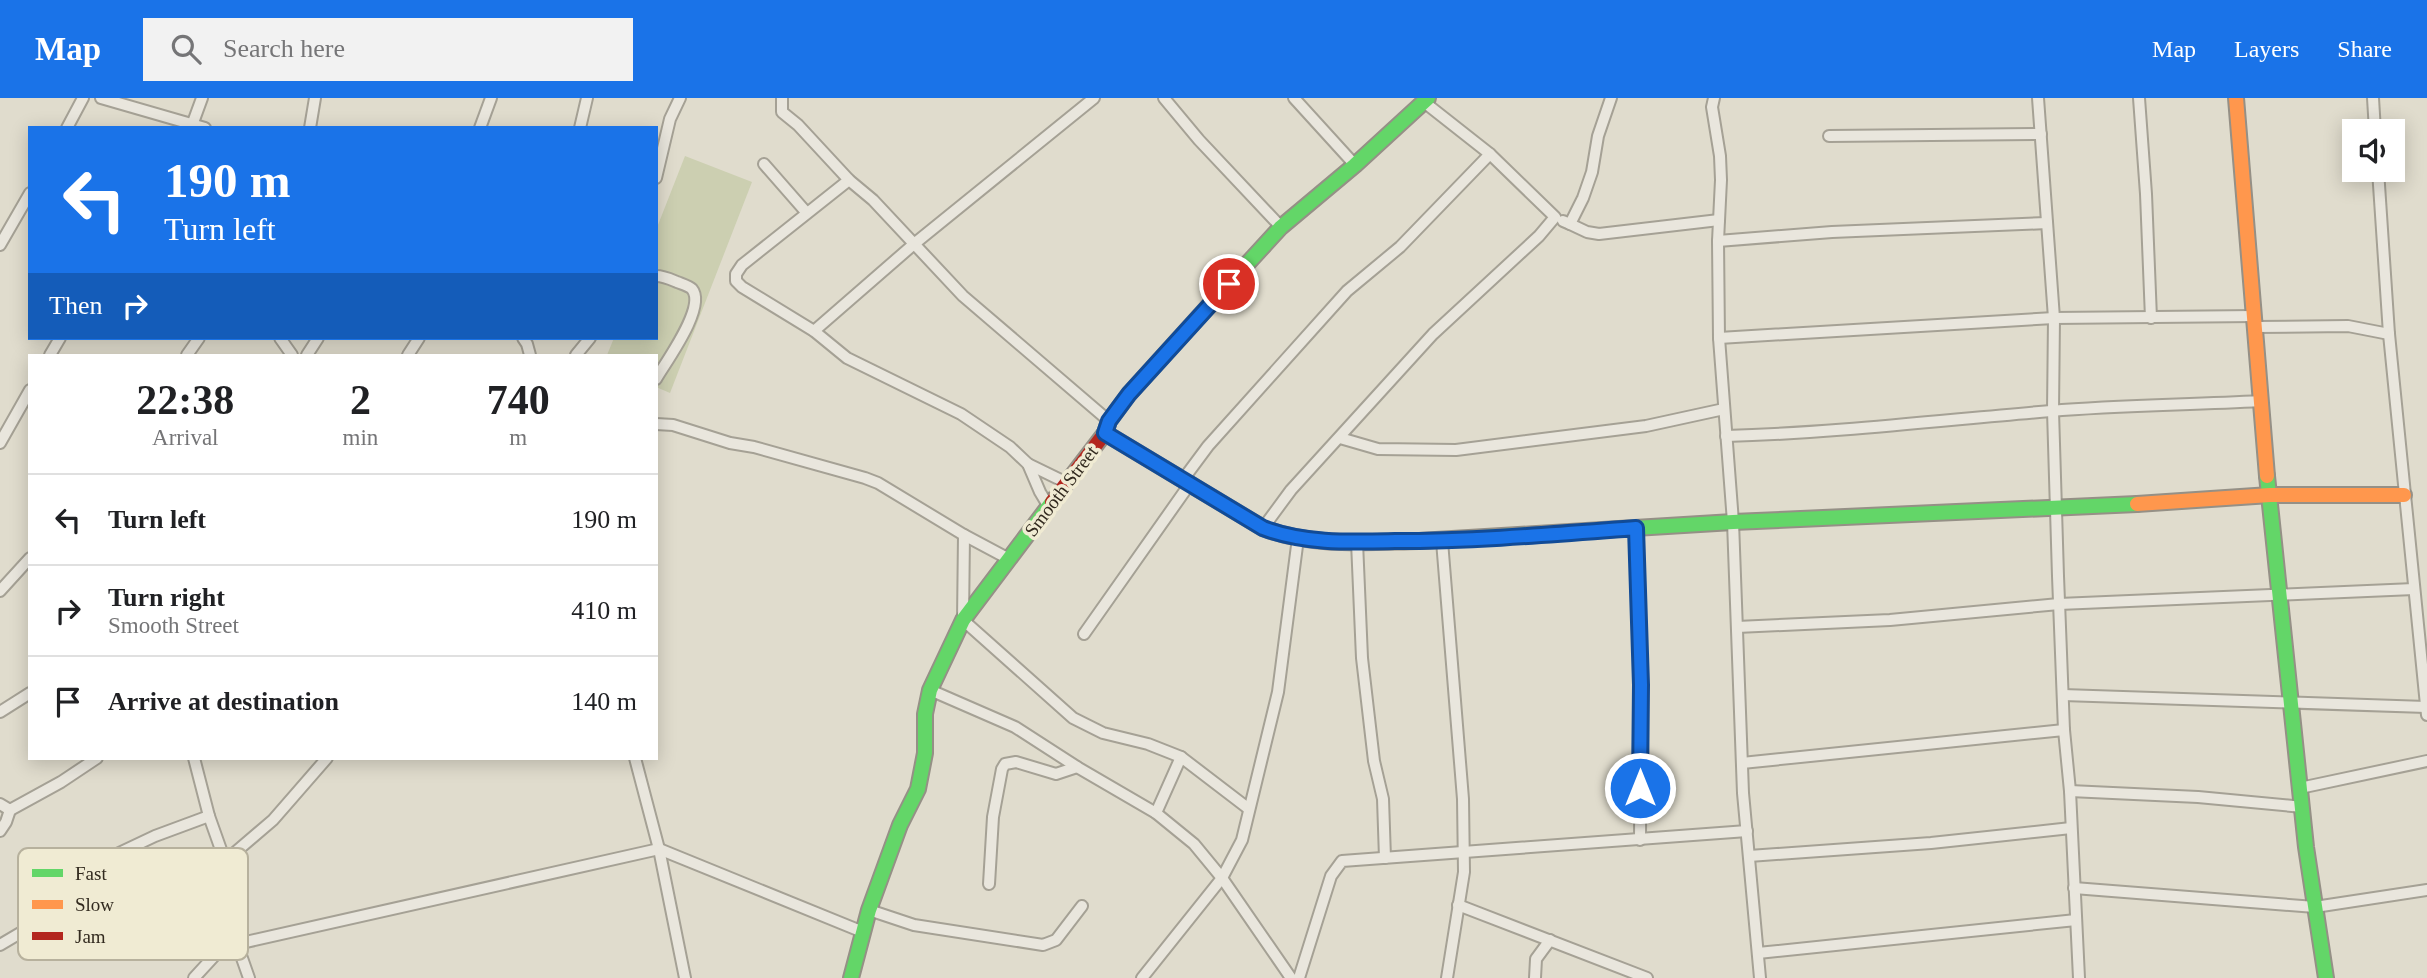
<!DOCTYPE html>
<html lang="en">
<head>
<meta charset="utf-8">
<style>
  body { margin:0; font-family:Georgia,serif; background:#f2f2f2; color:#202124; height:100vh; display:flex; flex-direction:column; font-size:26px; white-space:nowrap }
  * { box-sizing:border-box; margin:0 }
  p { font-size:23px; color:#757577 }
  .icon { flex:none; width:38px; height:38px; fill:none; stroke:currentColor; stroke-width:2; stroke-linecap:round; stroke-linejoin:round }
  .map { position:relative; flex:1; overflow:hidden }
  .details { position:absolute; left:28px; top:256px; width:630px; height:406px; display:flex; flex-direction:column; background:#fff; border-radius:0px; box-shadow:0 4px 18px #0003 }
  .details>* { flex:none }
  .top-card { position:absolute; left:28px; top:28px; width:630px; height:214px; border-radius:0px; box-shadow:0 4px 18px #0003; background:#1a73e8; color:#fff; overflow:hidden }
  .controls { position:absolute; left:2342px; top:21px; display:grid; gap:14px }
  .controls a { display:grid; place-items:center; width:63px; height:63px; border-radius:0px; background:#fff; box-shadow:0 4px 18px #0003; font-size:35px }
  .pin { position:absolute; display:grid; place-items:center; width:60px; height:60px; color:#fff; margin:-30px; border:4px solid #fff; border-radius:50%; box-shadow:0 2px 7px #0007 }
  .me { position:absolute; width:77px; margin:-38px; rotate:0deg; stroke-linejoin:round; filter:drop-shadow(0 0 5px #0008) }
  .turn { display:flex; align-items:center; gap:24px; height:147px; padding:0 21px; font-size:32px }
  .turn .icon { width:91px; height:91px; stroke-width:2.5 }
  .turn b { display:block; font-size:49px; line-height:60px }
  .then { display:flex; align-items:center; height:66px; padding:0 21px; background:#0003; gap:14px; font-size:26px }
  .eta { display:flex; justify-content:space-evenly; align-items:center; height:119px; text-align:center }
  .eta b { font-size:42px; font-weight:800; line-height:49px }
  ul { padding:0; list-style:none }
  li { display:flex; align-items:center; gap:21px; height:91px; padding:0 21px; border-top:2px solid #e0e0e0 }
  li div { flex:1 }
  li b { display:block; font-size:26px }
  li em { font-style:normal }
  header { display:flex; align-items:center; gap:42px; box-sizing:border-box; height:98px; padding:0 35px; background:#1a73e8; color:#fff }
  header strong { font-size:33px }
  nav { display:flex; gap:38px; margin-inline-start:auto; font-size:24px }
  .search { width:490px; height:63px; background:#f2f2f2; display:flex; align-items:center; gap:18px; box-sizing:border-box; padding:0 24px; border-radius:0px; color:#757577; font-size:26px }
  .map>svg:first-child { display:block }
  .green { fill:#cccfb1 }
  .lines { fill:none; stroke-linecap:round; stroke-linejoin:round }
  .street-casing { stroke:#a5a195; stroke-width:14 }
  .fast-casing { stroke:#959086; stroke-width:18 }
  .slow-casing { stroke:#959086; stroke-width:18 }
  .jam-casing { stroke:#959086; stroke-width:18 }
  .street { stroke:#e9e6dd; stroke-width:10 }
  .fast { stroke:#63d668; stroke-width:14 }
  .slow { stroke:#ff974d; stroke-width:14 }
  .jam { stroke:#b3261e; stroke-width:14 }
  .route-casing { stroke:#114b97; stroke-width:18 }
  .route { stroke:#1a73e8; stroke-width:12 }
  .labels { text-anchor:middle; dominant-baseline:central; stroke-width:7; stroke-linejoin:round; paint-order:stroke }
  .street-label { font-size:19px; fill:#322a1f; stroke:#f0ebd3 }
  .key { fill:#f0ebd3; stroke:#b7b19d; stroke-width:2 }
  .key-label { font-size:19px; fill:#322a1f }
</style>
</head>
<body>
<header>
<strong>Map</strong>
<div class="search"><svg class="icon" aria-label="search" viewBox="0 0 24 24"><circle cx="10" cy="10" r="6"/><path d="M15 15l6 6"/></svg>Search here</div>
<nav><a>Map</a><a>Layers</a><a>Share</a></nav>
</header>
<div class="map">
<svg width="2427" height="880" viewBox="0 0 2427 880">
  <rect width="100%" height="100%" fill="#e0dccd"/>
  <!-- green -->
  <polygon class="green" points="685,58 752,84 670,295 656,289 656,257 607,257 614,240 656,240 656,132"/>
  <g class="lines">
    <defs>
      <g id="street">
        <polyline points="101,0 205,30"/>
        <polyline points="782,0 782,14 798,27 849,82 873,102 963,198 1109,323"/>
        <polyline points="1164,0 1199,42 1281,129"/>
        <polyline points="1294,0 1355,67"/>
        <polyline points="1714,0 1712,9 1720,58 1721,82 1718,143 1719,240 1733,424 1743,695 1760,880"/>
        <polyline points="2038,0 2054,220 2053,313 2058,478 2064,632 2070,693 2079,880"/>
        <polyline points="2139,0 2146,96 2151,220"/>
        <polyline points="2373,0 2375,33"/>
        <polyline points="67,30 83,0"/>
        <polyline points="191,30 202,0"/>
        <polyline points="310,30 315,0"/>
        <polyline points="480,30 491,0"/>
        <polyline points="580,30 587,0"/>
        <polyline points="1829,38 2041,36"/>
        <polyline points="764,66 806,114"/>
        <polyline points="2378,72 2389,236 2427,617"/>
        <polyline points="656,80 670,21 680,0"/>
        <polyline points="849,82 742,167 736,176 736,183 742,189 814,233 847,260 961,316 1010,349 1028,366 1040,394 1049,409"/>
        <polyline points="1563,123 1570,126 1583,100 1592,74 1598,38 1611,0"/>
        <polyline points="1570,126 1587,134 1599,136 1719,122"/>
        <polyline points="1718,143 1832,134 2047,125"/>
        <polyline points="0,147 30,95"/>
        <path d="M656,178C664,178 670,181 677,184C682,186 689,188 692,191C707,209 665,265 656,281"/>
        <polyline points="2256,229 2348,228 2389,236"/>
        <polyline points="814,233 914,146 1094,0"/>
        <polyline points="280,240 292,257"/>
        <polyline points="523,240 527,246 530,257"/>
        <polyline points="1719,240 2054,220 2255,218"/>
        <polyline points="50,257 60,240"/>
        <polyline points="187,257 199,240"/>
        <polyline points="307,257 318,240"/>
        <polyline points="408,257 419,240"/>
        <polyline points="576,257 590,240"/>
        <polyline points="656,326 673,327 730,345 754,349 865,380 878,385 964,437 1009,461"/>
        <path d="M1726,338C1836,335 1943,322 2051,313C2120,307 2190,307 2260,303"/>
        <polyline points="1340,340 1378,351 1456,352 1646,328 1724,311"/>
        <polyline points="0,345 30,292"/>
        <polyline points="1028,366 1067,385"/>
        <polyline points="1182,383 1208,348 1347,193 1400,149 1490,56"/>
        <polyline points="1263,430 1291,392 1433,236 1539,138 1555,119 1490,56 1424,4"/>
        <polyline points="1636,431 1641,587 1640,742"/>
        <polyline points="964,437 963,522 1073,620 1103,635 1148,646 1181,659 1249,711"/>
        <polyline points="1442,443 1463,701 1464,774 1447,880"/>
        <polyline points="1357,444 1362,560 1374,663 1383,701 1385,760"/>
        <polyline points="0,493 30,460"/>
        <polyline points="1737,529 1890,522 2059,506 2414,491"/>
        <polyline points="1084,536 1189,387"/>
        <polyline points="930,592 1015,629 1077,669 1156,715 1194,746 1222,780 1291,880"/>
        <polyline points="2063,597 2426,609"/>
        <polyline points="0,614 30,595"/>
        <polyline points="194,660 209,718 225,763 237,846 249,880"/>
        <polyline points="635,660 659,751 685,880"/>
        <polyline points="1742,665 2064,632"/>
        <polyline points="2300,690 2427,663"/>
        <polyline points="2070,693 2198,699 2303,709"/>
        <polyline points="0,706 10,712 61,684 97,660"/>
        <polyline points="1156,715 1181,659"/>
        <polyline points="0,733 6,724 10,712"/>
        <polyline points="1749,758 1931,745 2071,730"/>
        <polyline points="225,763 273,722 327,660"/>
        <polyline points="989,786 993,719 1002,671 1005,666 1016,664 1056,676 1077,669"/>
        <polyline points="2074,790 2315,809 2427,792"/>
        <polyline points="1458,807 1647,880"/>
        <polyline points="869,812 914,827 1043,847 1056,842 1082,808"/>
        <polyline points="0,847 27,831 64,792 98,765 155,738 209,718"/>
        <polyline points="1758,855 2076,822"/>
        <polyline points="194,880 216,856 237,846 659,751 863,834"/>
        <polyline points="1142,880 1222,780 1242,742 1278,594 1298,440"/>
        <polyline points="1299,880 1331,778 1342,763 1747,733"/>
        <polyline points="1535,880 1536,861 1550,842"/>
      </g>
      <g id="fast">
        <polyline points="1215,201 1281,129 1355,67 1428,0"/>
        <polyline points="2267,378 2306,749 2326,880"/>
        <polyline points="1419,443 1733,424 2137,406"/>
        <polyline points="851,880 869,812 900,727 918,691 925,655 925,616 930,592 963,522 1052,404"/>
      </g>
      <g id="slow">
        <polyline points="2236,0 2267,378"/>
        <polyline points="2137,406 2270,397 2404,397"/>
      </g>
      <g id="jam">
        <path d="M1105,335L1263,430C1312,449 1367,444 1419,443"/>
        <polyline points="1052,404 1105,335 1109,323 1129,296 1215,201"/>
      </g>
    </defs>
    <!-- street casing -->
    <use href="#street" class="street-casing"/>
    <!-- fast casing -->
    <use href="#fast" class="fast-casing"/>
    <!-- slow casing -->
    <use href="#slow" class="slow-casing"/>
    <!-- jam casing -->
    <use href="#jam" class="jam-casing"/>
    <!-- street -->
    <use href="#street" class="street"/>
    <!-- fast -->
    <use href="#fast" class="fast"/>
    <!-- slow -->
    <use href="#slow" class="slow"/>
    <!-- jam -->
    <use href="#jam" class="jam"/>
  </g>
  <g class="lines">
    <defs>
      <path id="route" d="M1229,186L1129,296L1109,323L1105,335L1263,430C1305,446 1351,444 1395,443C1476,443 1556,436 1636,430L1641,587L1640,690"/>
    </defs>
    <!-- route casing -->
    <use href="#route" class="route-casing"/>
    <!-- route -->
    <use href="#route" class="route"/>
  </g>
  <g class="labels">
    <!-- street labels -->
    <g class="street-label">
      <text transform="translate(1061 393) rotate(-53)">Smooth Street</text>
    </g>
  </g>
  <!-- legend -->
  <rect x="18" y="750" width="230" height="112" rx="10" class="key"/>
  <rect x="32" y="771" width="31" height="8" fill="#63d668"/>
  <rect x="32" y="802" width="31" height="9" fill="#ff974d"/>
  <rect x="32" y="834" width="31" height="8" fill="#b3261e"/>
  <g class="key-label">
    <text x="75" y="782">Fast</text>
    <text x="75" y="813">Slow</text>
    <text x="75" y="845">Jam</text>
  </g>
</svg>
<div class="controls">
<a><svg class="icon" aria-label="sound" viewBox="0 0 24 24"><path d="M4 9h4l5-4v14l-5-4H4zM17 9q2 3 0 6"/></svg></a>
</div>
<div class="pin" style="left:1229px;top:186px;background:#d93025"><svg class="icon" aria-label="arrive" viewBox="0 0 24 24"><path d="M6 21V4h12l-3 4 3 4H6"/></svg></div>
<svg class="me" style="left:1640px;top:690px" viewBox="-20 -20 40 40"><circle r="17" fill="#1a73e8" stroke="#fff" stroke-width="3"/><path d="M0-11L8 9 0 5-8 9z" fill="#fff"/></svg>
<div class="top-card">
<div class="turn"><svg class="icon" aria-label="left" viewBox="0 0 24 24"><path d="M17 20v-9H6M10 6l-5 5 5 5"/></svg><div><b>190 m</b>Turn left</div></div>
<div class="then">Then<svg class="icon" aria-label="right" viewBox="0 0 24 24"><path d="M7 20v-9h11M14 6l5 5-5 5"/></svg></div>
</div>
<section class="details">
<div class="eta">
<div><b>22:38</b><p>Arrival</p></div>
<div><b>2</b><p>min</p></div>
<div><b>740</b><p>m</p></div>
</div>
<ul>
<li><svg class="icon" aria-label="left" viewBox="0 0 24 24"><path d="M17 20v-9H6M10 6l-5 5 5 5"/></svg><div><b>Turn left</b></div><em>190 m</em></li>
<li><svg class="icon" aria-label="right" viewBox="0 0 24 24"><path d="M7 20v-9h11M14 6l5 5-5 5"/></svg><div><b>Turn right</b><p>Smooth Street</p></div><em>410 m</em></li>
<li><svg class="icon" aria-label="arrive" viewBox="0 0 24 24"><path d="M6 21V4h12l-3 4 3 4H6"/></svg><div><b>Arrive at destination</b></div><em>140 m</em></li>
</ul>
</section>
</div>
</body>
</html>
